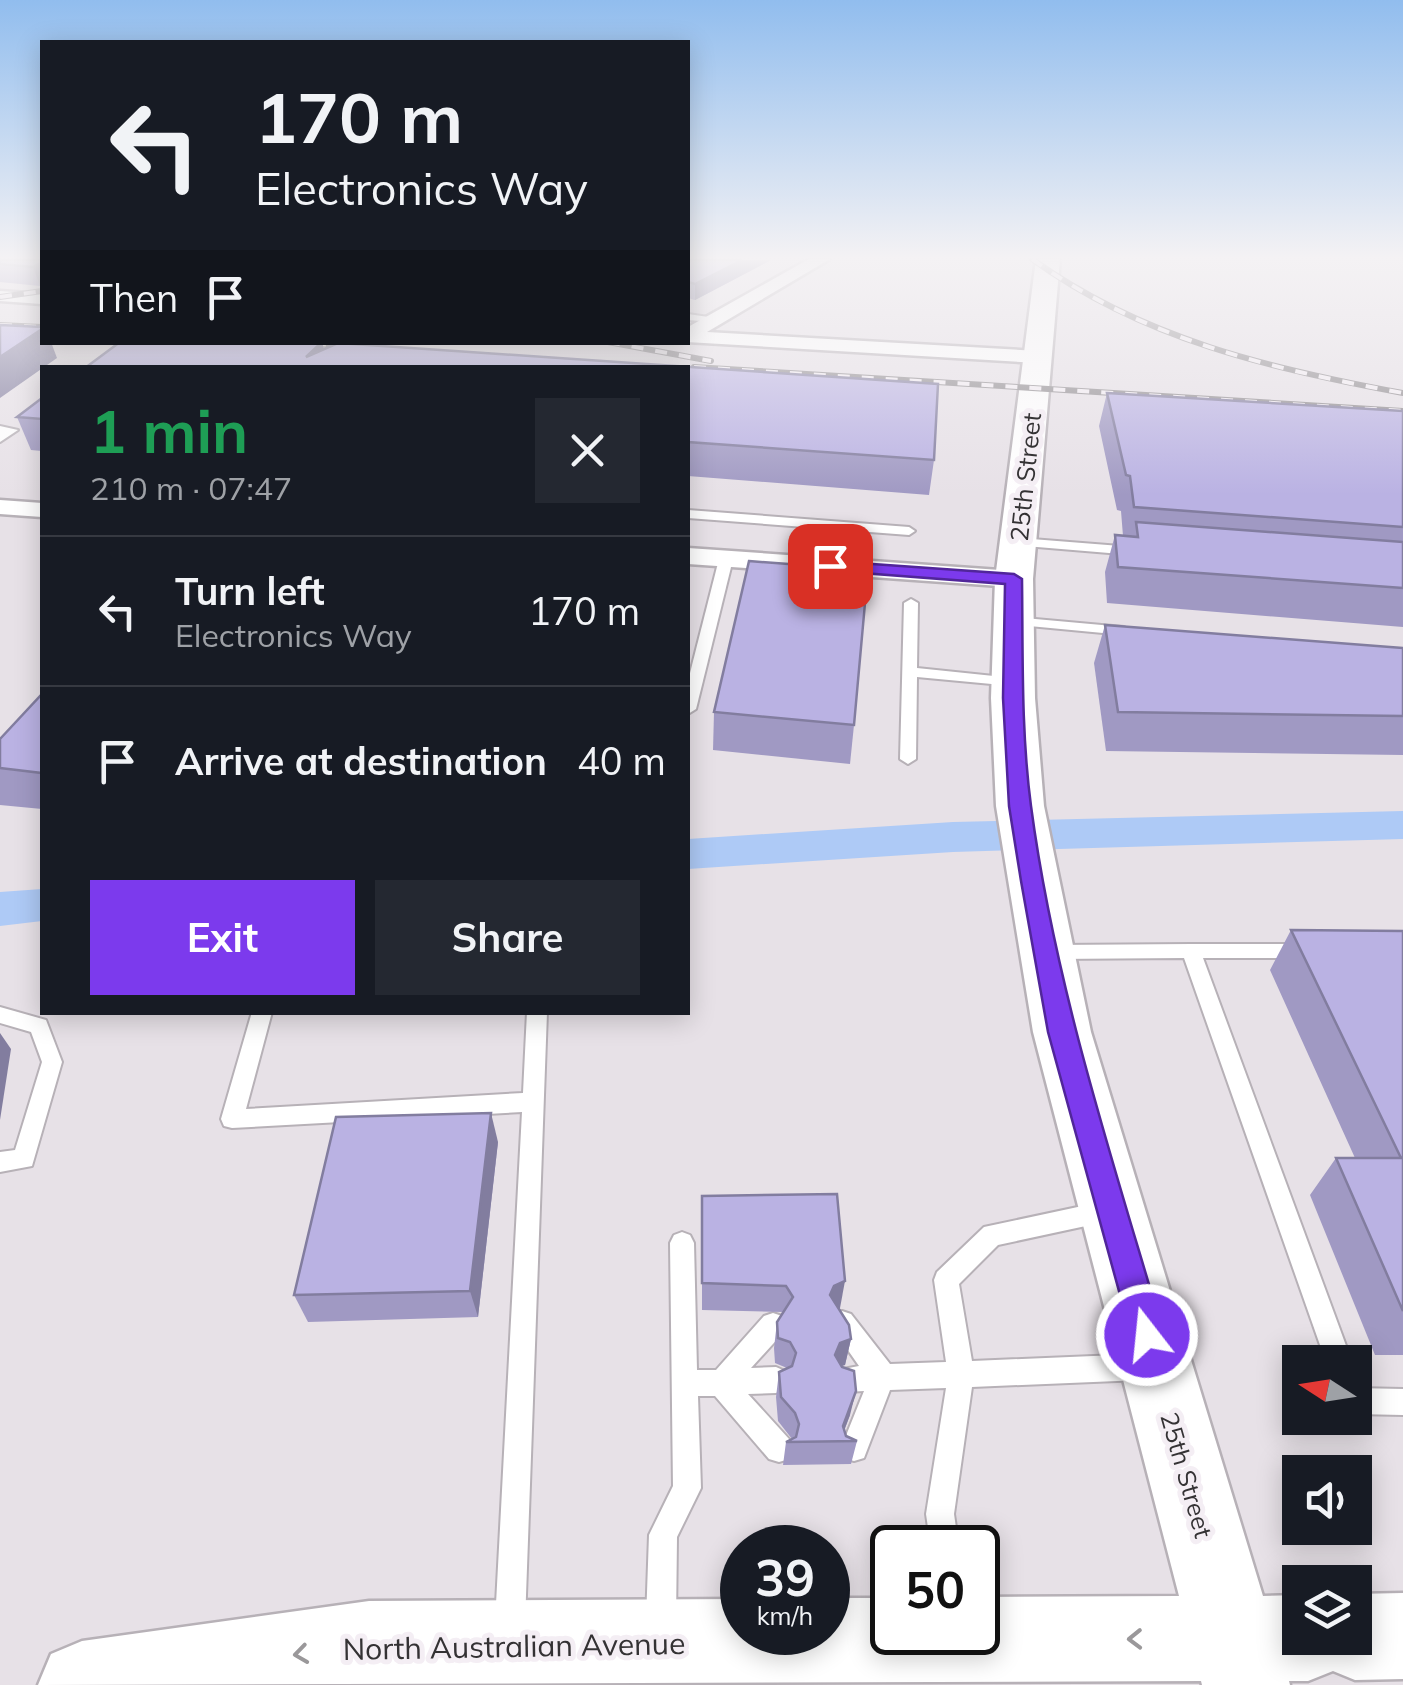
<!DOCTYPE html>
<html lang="en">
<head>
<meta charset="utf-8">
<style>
  body { margin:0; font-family:Mulish,sans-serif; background:#242831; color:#f1f3f6; height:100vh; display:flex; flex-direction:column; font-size:38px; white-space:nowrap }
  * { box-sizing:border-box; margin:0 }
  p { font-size:32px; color:#9ea1a6 }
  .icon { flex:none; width:55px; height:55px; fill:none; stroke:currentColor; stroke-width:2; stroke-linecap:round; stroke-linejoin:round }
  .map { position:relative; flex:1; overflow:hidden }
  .details { position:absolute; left:40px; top:365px; width:650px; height:650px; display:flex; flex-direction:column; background:#171b24; border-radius:0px; box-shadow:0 5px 25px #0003 }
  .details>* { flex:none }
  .guide { position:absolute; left:40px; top:40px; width:650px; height:305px; border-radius:0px; box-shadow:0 5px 25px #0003; background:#171b24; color:#f1f3f6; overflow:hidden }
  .needle { width:65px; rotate:282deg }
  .controls { position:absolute; left:1282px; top:1345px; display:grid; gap:20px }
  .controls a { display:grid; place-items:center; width:90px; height:90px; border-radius:0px; background:#171b24; box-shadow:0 5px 25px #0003; font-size:50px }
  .speed { position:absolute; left:720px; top:1525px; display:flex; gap:20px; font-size:50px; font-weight:700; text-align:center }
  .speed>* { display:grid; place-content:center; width:130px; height:130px; border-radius:50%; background:#171b24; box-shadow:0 5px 25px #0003; line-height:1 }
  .speed small { font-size:25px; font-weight:400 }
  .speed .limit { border:5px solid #111; border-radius:15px; background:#fff; color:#111 }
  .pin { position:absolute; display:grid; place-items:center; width:85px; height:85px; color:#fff; margin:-42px; border-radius:20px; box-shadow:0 5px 15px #0006 }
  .me { position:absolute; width:110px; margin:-55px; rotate:344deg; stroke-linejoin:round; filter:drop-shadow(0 0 8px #0008) }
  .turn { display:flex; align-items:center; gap:35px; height:210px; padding:0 50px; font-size:45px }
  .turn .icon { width:130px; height:130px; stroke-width:2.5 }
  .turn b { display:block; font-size:70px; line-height:85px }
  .then { display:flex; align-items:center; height:95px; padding:0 50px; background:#0003; gap:20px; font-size:38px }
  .round { display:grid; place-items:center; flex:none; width:105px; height:105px; border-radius:0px; background:#242831 }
  .headline { display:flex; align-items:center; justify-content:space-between; height:170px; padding:0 50px }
  h1 { font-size:60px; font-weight:700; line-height:75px; color:#1e9e55 }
  .action { display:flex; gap:20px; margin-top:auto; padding:20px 50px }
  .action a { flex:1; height:115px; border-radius:0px; background:#7c3aed; color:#fff; font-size:40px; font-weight:700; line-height:115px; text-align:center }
  .action a+a { background:#242831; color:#f1f3f6 }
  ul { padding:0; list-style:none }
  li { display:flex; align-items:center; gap:30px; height:150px; padding:0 50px; border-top:2px solid #363941 }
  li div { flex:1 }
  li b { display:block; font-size:38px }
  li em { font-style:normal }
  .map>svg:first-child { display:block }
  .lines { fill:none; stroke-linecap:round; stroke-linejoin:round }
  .canal { fill:#aecaf6; fill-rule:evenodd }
  .service-casing { stroke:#b7b1b7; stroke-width:4 }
  .minor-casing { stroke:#b7b1b7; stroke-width:5 }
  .secondary-casing { stroke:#b7b1b7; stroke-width:5 }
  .service { fill:#fff; fill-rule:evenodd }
  .minor { fill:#fff; fill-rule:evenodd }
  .secondary { fill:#fff; fill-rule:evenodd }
  .rail-casing { stroke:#8e8a8e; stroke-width:6 }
  .rail { stroke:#f4eef4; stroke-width:4; stroke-dasharray:12; stroke-linecap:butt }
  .wall { fill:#a099c3 }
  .shaded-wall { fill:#827d9f }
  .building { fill:#bab2e3; stroke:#827d9f; stroke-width:2.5 }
  .oneway { stroke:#9a989a }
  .route { fill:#7c3aed; stroke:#51269a; stroke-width:2.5 }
  .labels { text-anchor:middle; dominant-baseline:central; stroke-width:10; stroke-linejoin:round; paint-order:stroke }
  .street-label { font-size:25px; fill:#343234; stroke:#f4eef4 }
  .near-street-label { font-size:30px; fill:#343234; stroke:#f4eef4 }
</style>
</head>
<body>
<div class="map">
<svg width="1403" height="1685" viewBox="0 0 1403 1685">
  <rect width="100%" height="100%" fill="#e7e1e7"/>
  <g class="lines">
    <!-- canal -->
    <g class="canal">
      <polygon points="1403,811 1403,839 953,852 688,869 688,839 953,822"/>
      <polygon points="42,889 42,921 0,926 0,892"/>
    </g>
    <defs>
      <g id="service">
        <polygon points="688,314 722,319 717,322 688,320"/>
        <polygon points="0,426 18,430 0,442"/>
        <polygon points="688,510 909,527 915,531 909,535 688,518"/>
        <polygon points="1019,538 1133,547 1139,551 1133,555 1014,545 1013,542"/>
        <polygon points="726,555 733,559 696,709 688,714 688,681 719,559"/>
        <polygon points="911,599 918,603 917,668 1013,678 1020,682 1013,686 917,677 916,759 908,764 900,759 904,603"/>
        <polygon points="1013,617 1124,627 1131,631 1124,635 1008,624 1008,618"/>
        <polygon points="1191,944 1300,944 1307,946 1310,951 1307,956 1300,958 1203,958 1352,1362 1326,1362 1184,958 1053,959 1046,957 1043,952 1046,947 1053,945"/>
        <polygon points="0,1007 46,1020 62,1062 32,1166 0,1172 0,1152 15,1150 42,1062 31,1032 0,1023"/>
        <polygon points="252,1012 272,1012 246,1109 523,1093 527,1012 547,1012 525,1623 521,1634 510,1638 499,1634 495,1623 522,1112 232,1128 224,1126 221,1119"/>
        <polygon points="1101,1202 1109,1205 1113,1213 1109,1221 998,1245 959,1284 972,1361 1141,1354 1150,1358 1154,1367 1150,1376 1141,1380 972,1387 954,1514 959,1548 931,1548 926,1514 946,1388 890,1390 864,1458 854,1461 844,1458 841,1448 864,1391 847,1392 838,1388 834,1379 838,1370 859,1366 829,1323 833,1314 842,1311 851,1314 890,1364 946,1362 934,1280 937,1272 984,1227"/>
        <polygon points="682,1232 690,1235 694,1243 697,1370 716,1370 764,1316 773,1313 782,1316 786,1325 782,1334 751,1368 776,1367 785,1371 789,1380 785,1389 776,1393 748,1394 789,1439 792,1449 789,1459 779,1462 769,1459 715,1396 698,1396 701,1488 677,1537 676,1621 671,1631 661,1636 651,1631 646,1621 649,1535 673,1486 670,1243 674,1235"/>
        <polygon points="1355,1388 1403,1389 1403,1415 1355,1414"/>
      </g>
      <g id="minor">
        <polygon points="809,259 830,259 707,332 1038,351 1048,357 1038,363 687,342 688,327"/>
        <polygon points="0,291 42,294 42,304 0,301"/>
        <polygon points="0,500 42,503 42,517 0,514"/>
        <polygon points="688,548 1014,571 1027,579 1014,587 688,564"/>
      </g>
      <polygon id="secondary" points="1036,259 1060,259 1033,579 1035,698 1044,806 1091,1032 1263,1596 1300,1595 1300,1638 1355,1638 1355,1594 1403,1593 1403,1679 1355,1680 1333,1671 1308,1681 1289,1681 1290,1685 1202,1685 1201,1681 38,1685 51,1654 82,1641 369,1601 742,1599 742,1632 828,1632 828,1598 892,1598 892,1632 978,1632 978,1597 1179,1596 1033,1032 996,806 991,698 995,579"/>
    </defs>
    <!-- service casing -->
    <use href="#service" class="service-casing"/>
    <!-- minor casing -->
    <use href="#minor" class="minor-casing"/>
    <!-- secondary casing -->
    <use href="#secondary" class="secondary-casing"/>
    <!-- service -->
    <use href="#service" class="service"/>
    <!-- minor -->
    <use href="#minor" class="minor"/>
    <!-- secondary -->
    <use href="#secondary" class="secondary"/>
    <defs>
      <g id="rail">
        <path d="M1032,259C1143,339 1271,369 1403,393"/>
        <polyline points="0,297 42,291"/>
        <polyline points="0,325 42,327"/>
        <polyline points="290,342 360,347"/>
        <polyline points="608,342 711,361"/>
        <polyline points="694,367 1403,411"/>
      </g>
    </defs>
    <!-- rail casing -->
    <use href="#rail" class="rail-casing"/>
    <!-- rail -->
    <use href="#rail" class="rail"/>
  </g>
  <!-- wall -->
  <g class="wall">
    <polygon points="0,260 42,260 42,284 40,286 0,282"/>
    <polygon points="688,260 771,260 695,300 688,298"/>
    <polygon points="120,342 322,342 324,349 338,343 938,384 934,460 929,495 688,476 688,368 85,368"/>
    <polygon points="1107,393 1403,411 1403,627 1107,603 1105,572 1115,535 1123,536 1121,511 1117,510 1099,426"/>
    <polygon points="42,398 42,451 31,450 17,417"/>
    <polygon points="1105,625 1403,648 1403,755 1106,751 1094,663"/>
    <polygon points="42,694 42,809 0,805 0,739"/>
    <polygon points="714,712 854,725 850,764 713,750"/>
    <polygon points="1291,930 1403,931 1403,1355 1375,1355 1310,1195 1336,1158 1355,1158 1270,970"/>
    <polygon points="498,1142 478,1317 308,1322 294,1295"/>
    <polygon points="702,1196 840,1308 839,1308 851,1339 845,1365 841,1366 850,1415 844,1431 846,1436 857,1441 851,1464 783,1465 786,1442 792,1439 778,1421 776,1397 779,1372 787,1368 775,1363 774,1348 777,1322 783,1312 702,1310"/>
  </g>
  <!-- shaded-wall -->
  <g class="shaded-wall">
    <polygon points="742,260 771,260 695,300 695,284"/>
    <polygon points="42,262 42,284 40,286 33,267"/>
    <polygon points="42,329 42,342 51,342 57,358 0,398 0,357"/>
    <polygon points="322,342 328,368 306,357"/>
    <polygon points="0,1033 11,1049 0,1120"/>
    <polygon points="491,1113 498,1142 478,1317 470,1291"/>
    <polygon points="845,1281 840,1308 830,1312 830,1295 834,1286"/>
    <polygon points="851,1339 845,1365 835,1368 835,1355 840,1343"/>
    <polygon points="856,1391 850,1415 840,1441 843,1426"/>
  </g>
  <!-- building -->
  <g class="building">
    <polygon points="0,260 42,260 42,262 33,267 0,264"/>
    <polygon points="688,260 742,260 695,284 688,282"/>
    <polygon points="0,325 42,327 42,329 0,357"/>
    <polygon points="120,342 322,342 306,357 338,343 938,384 934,460 688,442 688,368 85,368"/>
    <polygon points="1107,393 1403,411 1403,527 1134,507 1130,476 1126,475"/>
    <polygon points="42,398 42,419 17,417"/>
    <polygon points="1136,522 1403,542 1403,588 1118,567 1115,535 1138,537"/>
    <polygon points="749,561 868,570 854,725 714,712"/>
    <polygon points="1105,625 1403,648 1403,716 1118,712"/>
    <polygon points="42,694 42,773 0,768 0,739"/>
    <polygon points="1291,930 1403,931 1403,1311 1336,1158 1401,1158"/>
    <polygon points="491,1113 470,1291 294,1295 336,1117"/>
    <polygon points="837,1194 845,1281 834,1286 830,1295 849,1325 851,1339 840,1343 835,1355 842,1367 854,1371 856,1391 843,1426 846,1436 857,1441 786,1442 796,1437 799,1424 795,1413 781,1397 779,1372 792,1366 796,1353 790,1342 778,1338 777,1322 793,1297 786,1286 702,1283 702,1196"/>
  </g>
  <!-- one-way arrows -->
  <defs><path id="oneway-chevron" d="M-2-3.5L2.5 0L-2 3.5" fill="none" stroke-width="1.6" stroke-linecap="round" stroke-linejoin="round" transform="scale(2.5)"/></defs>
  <g class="oneway">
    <use href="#oneway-chevron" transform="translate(1135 1639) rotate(179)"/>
    <use href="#oneway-chevron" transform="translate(301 1654) rotate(172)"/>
  </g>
  <!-- sky -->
  <linearGradient id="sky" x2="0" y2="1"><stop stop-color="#91bdee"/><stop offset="0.52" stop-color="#f4f2f4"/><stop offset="1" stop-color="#f4f2f4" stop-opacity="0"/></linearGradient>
  <rect width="1403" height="495" fill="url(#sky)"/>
  <!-- route -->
  <path class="route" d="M830,561L1014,574L1022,579C1023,655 1021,731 1031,806C1055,987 1113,1161 1164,1335L1159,1347L1147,1352L1136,1347L1131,1335L1048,1032L1021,881L1009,806L1003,698L1005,584L823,570L821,566Z"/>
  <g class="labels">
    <!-- street labels -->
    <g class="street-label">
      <text transform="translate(1025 477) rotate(-84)">25th Street</text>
      <text transform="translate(1187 1475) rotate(74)">25th Street</text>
    </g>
    <!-- near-street labels -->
    <g class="near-street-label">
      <text transform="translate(514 1646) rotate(-1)">North Australian Avenue</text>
    </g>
  </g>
</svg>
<div class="controls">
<a><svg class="needle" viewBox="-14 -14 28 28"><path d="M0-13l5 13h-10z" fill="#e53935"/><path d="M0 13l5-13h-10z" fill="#9ea1a6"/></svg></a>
<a><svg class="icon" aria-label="sound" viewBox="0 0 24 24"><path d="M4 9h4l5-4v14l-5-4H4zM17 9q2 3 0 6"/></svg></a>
<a><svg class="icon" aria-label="layers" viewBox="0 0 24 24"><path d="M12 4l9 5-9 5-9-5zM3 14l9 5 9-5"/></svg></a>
</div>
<div class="speed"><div>39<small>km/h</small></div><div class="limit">50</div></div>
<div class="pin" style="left:830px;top:566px;background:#d93025"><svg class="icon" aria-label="arrive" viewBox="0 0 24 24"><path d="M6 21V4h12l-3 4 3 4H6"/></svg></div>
<svg class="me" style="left:1147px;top:1335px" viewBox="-20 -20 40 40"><circle r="17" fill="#7c3aed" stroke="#fff" stroke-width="3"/><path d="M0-11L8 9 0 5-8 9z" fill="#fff"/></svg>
<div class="guide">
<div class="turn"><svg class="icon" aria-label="left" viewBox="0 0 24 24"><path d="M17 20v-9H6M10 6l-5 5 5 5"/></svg><div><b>170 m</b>Electronics Way</div></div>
<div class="then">Then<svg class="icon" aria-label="arrive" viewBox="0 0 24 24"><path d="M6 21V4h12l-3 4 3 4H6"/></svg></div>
</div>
<section class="details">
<div class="headline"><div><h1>1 min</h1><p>210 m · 07:47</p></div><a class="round"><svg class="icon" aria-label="close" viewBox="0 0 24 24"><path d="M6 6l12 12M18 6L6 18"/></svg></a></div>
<ul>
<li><svg class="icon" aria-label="left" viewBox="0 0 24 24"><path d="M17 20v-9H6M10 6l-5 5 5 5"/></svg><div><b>Turn left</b><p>Electronics Way</p></div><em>170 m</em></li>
<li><svg class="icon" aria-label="arrive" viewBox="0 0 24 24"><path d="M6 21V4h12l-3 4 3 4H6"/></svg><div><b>Arrive at destination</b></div><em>40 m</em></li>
</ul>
<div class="action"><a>Exit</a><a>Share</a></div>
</section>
</div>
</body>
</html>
